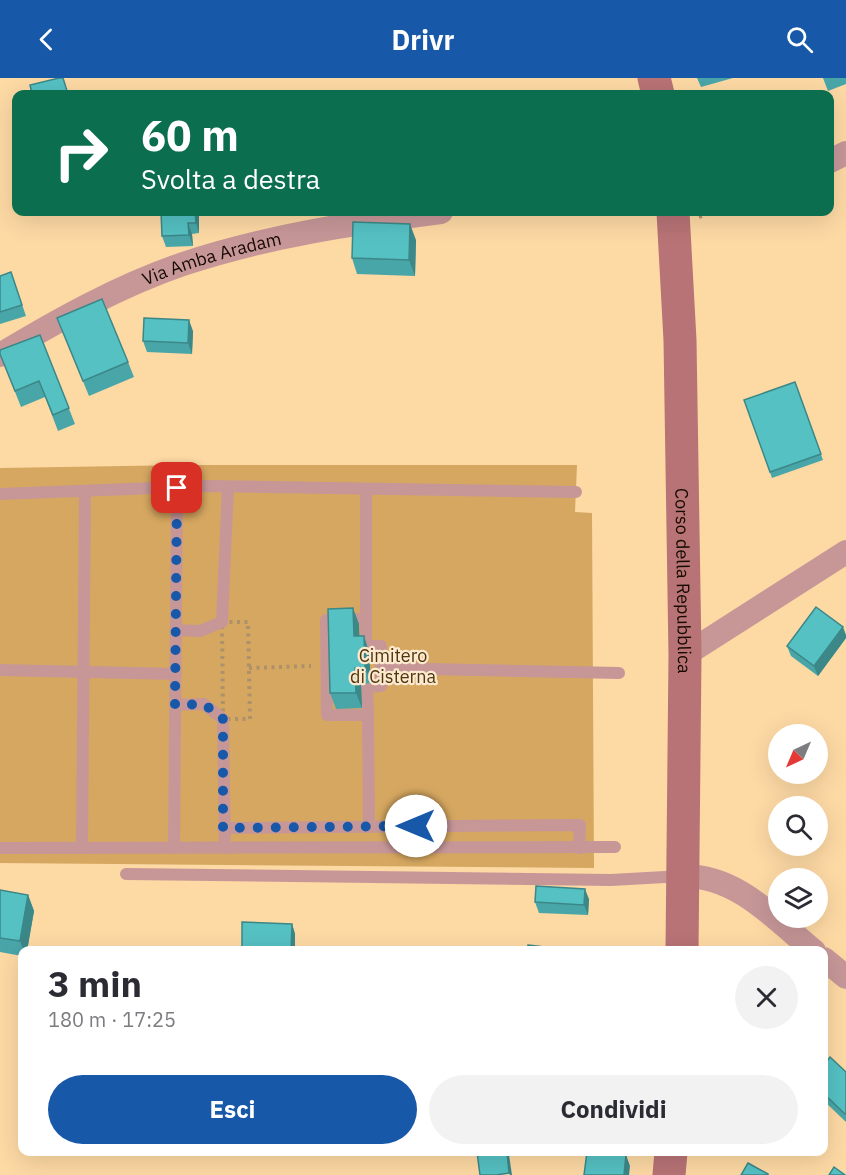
<!DOCTYPE html>
<html lang="it">
<head>
<meta charset="utf-8">
<style>
  body { margin:0; font-family:"IBM Plex Sans",sans-serif; background:#f2f2f3; color:#2b2b33; height:100vh; display:flex; flex-direction:column; font-size:22px; white-space:nowrap }
  * { box-sizing:border-box; margin:0 }
  p { font-size:20px; color:#7c7c81 }
  .icon { flex:none; width:33px; height:33px; fill:none; stroke:currentColor; stroke-width:2; stroke-linecap:round; stroke-linejoin:round }
  .map { position:relative; flex:1; overflow:hidden }
  .details { position:absolute; left:18px; top:868px; width:810px; height:210px; display:flex; flex-direction:column; background:#fff; border-radius:12px; box-shadow:0 6px 24px #0002 }
  .details>* { flex:none }
  .guide { position:absolute; left:12px; top:12px; width:822px; height:126px; border-radius:12px; box-shadow:0 6px 24px #0002; background:#0b6e4f; color:#fff; overflow:hidden }
  .needle { width:39px; rotate:224deg }
  .tools { position:absolute; left:768px; top:646px; display:grid; gap:12px }
  .tools a { display:grid; place-items:center; width:60px; height:60px; border-radius:50%; background:#fff; box-shadow:0 6px 24px #0002; font-size:30px }
  .pin { position:absolute; display:grid; place-items:center; width:51px; height:51px; color:#fff; margin:-26px; border-radius:12px; box-shadow:0 3px 9px #0006 }
  .me { position:absolute; width:66px; margin:-33px; rotate:270deg; stroke-linejoin:round; filter:drop-shadow(0 0 4px #0008) }
  .turn { display:flex; align-items:center; gap:21px; height:126px; padding:0 30px; font-size:27px }
  .turn .icon { width:78px; height:78px; stroke-width:2.5 }
  .turn b { display:block; font-size:42px; line-height:51px }
  .round { display:grid; place-items:center; flex:none; width:63px; height:63px; border-radius:32px; background:#f2f2f3 }
  .headline { display:flex; align-items:center; justify-content:space-between; height:102px; padding:0 30px }
  h1 { font-size:36px; font-weight:700; line-height:45px }
  .primary-button { display:flex; gap:12px; margin-top:auto; padding:12px 30px }
  .primary-button a { flex:1; height:69px; border-radius:36px; background:#1758a8; color:#fff; font-size:24px; font-weight:700; line-height:69px; text-align:center }
  .primary-button a+a { background:#f2f2f3; color:#2b2b33 }
  header { display:flex; justify-content:space-between; align-items:center; height:78px; padding:0 30px; background:#1758a8; color:#fff; font-size:27px; font-weight:700 }
  .map>svg:first-child { display:block }
  .green { fill:#d6a760 }
  .lines { fill:none; stroke-linecap:round; stroke-linejoin:round }
  .path { stroke:#ad916b; stroke-width:4; stroke-dasharray:3 4.5; stroke-linecap:butt }
  .lane { stroke:#c79798; stroke-width:12 }
  .street { stroke:#c79798; stroke-width:24 }
  .secondary { stroke:#b87376; stroke-width:33 }
  .wall { fill:#49a6a8 }
  .shaded-wall { fill:#3c8788 }
  .building { fill:#55c1c3; stroke:#3c8788; stroke-width:1.5 }
  .route { stroke:#1758a8; stroke-width:10; stroke-dasharray:0 18 }
  .labels { text-anchor:middle; dominant-baseline:central; stroke-width:4.5; stroke-linejoin:round; paint-order:stroke }
  .street-label { font-size:18px; fill:#160a00; stroke:#fce9cf }
  .park-label { font-size:18px; fill:#4d350d; stroke:#fce9cf }
</style>
</head>
<body>
<header><svg class="icon" aria-label="back" viewBox="0 0 24 24"><path d="M15 5l-7 7 7 7"/></svg>Drivr<svg class="icon" aria-label="search" viewBox="0 0 24 24"><circle cx="10" cy="10" r="6"/><path d="M15 15l6 6"/></svg></header>
<div class="map">
<svg width="846" height="1097" viewBox="0 0 846 1097">
  <rect width="100%" height="100%" fill="#fdd9a4"/>
  <!-- green -->
  <polygon class="green" points="187,387 577,387 575,434 592,435 594,790 0,785 0,390"/>
  <g class="lines">
    <!-- path -->
    <g class="path">
      <polyline points="699,139 712,134"/>
      <polygon points="222,544 248,544 250,641 223,641"/>
      <polyline points="249,590 311,588"/>
    </g>
    <!-- lane -->
    <g class="lane">
      <polyline points="0,416 207,408 576,414"/>
      <polygon points="366,541 366,568 381,568 381,608 367,609 368,637 327,637 326,542"/>
      <polyline points="366,541 366,411"/>
      <polyline points="176,552 200,553 222,544 228,409"/>
      <polyline points="381,590 619,595"/>
      <polyline points="0,592 176,596"/>
      <polyline points="175,627 204,626 223,641 225,770"/>
      <polyline points="368,637 369,749"/>
      <polyline points="223,750 580,747 579,770"/>
      <polyline points="82,769 85,413"/>
      <polyline points="0,770 615,769"/>
      <polyline points="174,770 177,410"/>
      <polyline points="126,796 611,802 683,798"/>
    </g>
    <!-- street -->
    <g class="street">
      <polyline points="830,83 846,75"/>
      <path id="s1" d="M0,277C58,242 119,208 183,186C267,158 354,145 441,134"/>
      <polyline points="685,577 846,474"/>
      <path d="M684,798C738,798 775,841 814,873"/>
      <polyline points="824,881 846,899"/>
    </g>
    <!-- secondary -->
    <g class="secondary">
      <polyline points="654,0 658,16"/>
      <path id="s2" d="M673,134L680,262L685,577L682,873"/>
      <polyline points="669,1097 671,1074"/>
    </g>
  </g>
  <!-- wall -->
  <g class="wall">
    <polygon points="697,0 733,0 701,9"/>
    <polygon points="823,0 846,0 846,6 828,13"/>
    <polygon points="161,134 199,134 199,155 192,156 193,168 166,169 162,158"/>
    <polygon points="416,162 415,198 357,196 352,180"/>
    <polygon points="11,194 26,238 0,246 0,198"/>
    <polygon points="57,240 128,284 134,299 89,318"/>
    <polygon points="193,253 192,276 147,274 143,263"/>
    <polygon points="40,257 75,346 58,353 45,319 21,329 0,276"/>
    <polygon points="795,304 823,382 772,400 744,322"/>
    <polygon points="359,546 359,558 364,558 369,574 371,605 361,606 362,630 336,631 330,615"/>
    <polygon points="846,557 846,560 818,598 791,578 787,568"/>
    <polygon points="0,812 28,817 34,833 27,873 22,873 22,878 0,874"/>
    <polygon points="589,821 588,837 539,835 535,824"/>
    <polygon points="292,846 295,856 295,873 242,873 242,871"/>
    <polygon points="824,987 846,994 846,1044 824,1023"/>
  </g>
  <!-- shaded-wall -->
  <g class="shaded-wall">
    <polygon points="195,134 199,134 199,155 196,145"/>
    <polygon points="188,145 192,156 193,168 189,157"/>
    <polygon points="410,146 416,162 415,198 409,182"/>
    <polygon points="189,242 193,253 192,276 188,265"/>
    <polygon points="353,530 359,546 360,574 354,558"/>
    <polygon points="843,549 846,557 846,560 818,598 814,588"/>
    <polygon points="364,558 369,574 371,605 365,590"/>
    <polygon points="355,590 361,606 362,630 356,615"/>
    <polygon points="585,811 589,821 588,837 584,827"/>
    <polygon points="28,817 34,833 27,873 24,873 20,863"/>
    <polygon points="292,846 295,856 295,873 291,873"/>
    <polygon points="507,1074 508,1074 509,1077 512,1097 510,1097 509,1095"/>
    <polygon points="626,1077 630,1088 629,1097 624,1097"/>
  </g>
  <!-- building -->
  <g class="building">
    <polygon points="59,0 63,0 68,16 32,16 30,7"/>
    <polygon points="161,134 195,134 196,145 188,145 189,157 162,158"/>
    <polygon points="353,144 410,146 409,182 352,180"/>
    <polygon points="11,194 22,227 0,234 0,198"/>
    <polygon points="102,221 128,284 83,303 57,240"/>
    <polygon points="144,240 189,242 188,265 143,263"/>
    <polygon points="40,257 69,330 53,337 39,303 15,313 0,276 0,272"/>
    <polygon points="795,304 821,376 770,394 744,322"/>
    <polygon points="816,529 843,549 814,588 787,568"/>
    <polygon points="353,530 354,558 364,558 365,590 355,590 356,615 330,615 328,531"/>
    <polygon points="536,808 585,811 584,827 535,824"/>
    <polygon points="0,812 28,817 20,863 0,860"/>
    <polygon points="242,844 292,846 291,873 242,871"/>
    <polygon points="528,867 578,873 527,873"/>
    <polygon points="830,979 846,994 846,1035 845,1036 824,1016 824,987"/>
    <polygon points="477,1074 507,1074 509,1095 496,1097 480,1097"/>
    <polygon points="587,1074 626,1077 624,1097 584,1097"/>
    <polygon points="748,1085 768,1096 768,1097 741,1097"/>
    <polygon points="834,1089 845,1097 829,1097"/>
  </g>
  <g class="lines">
    <!-- route -->
    <polyline class="route" points="177,410 175,627 204,626 223,641 223,750 416,748"/>
  </g>
  <g class="labels">
    <!-- street labels -->
    <g class="street-label">
      <text stroke="none"><textPath href="#s1" startOffset="234">Via Amba Aradam</textPath></text>
      <text stroke="none"><textPath href="#s2" startOffset="369">Corso della Repubblica</textPath></text>
    </g>
    <!-- park labels -->
    <g class="park-label">
      <text x="393" y="577">Cimitero<tspan x="393" dy="21">di Cisterna</tspan></text>
    </g>
  </g>
</svg>
<div class="tools">
<a><svg class="needle" viewBox="-14 -14 28 28"><path d="M0-13l5 13h-10z" fill="#e53935"/><path d="M0 13l5-13h-10z" fill="#7c7c81"/></svg></a>
<a><svg class="icon" aria-label="search" viewBox="0 0 24 24"><circle cx="10" cy="10" r="6"/><path d="M15 15l6 6"/></svg></a>
<a><svg class="icon" aria-label="layers" viewBox="0 0 24 24"><path d="M12 4l9 5-9 5-9-5zM3 14l9 5 9-5"/></svg></a>
</div>
<div class="pin" style="left:177px;top:410px;background:#d93025"><svg class="icon" aria-label="arrive" viewBox="0 0 24 24"><path d="M6 21V4h12l-3 4 3 4H6"/></svg></div>
<svg class="me" style="left:416px;top:748px" viewBox="-20 -20 40 40"><circle r="19" fill="#fff"/><path d="M0-13L10 11 0 6-10 11z" fill="#1758a8"/></svg>
<div class="guide">
<div class="turn"><svg class="icon" aria-label="right" viewBox="0 0 24 24"><path d="M7 20v-9h11M14 6l5 5-5 5"/></svg><div><b>60 m</b>Svolta a destra</div></div>
</div>
<section class="details">
<div class="headline"><div><h1>3 min</h1><p>180 m · 17:25</p></div><a class="round"><svg class="icon" aria-label="close" viewBox="0 0 24 24"><path d="M6 6l12 12M18 6L6 18"/></svg></a></div>
<div class="primary-button"><a>Esci</a><a>Condividi</a></div>
</section>
</div>
</body>
</html>
